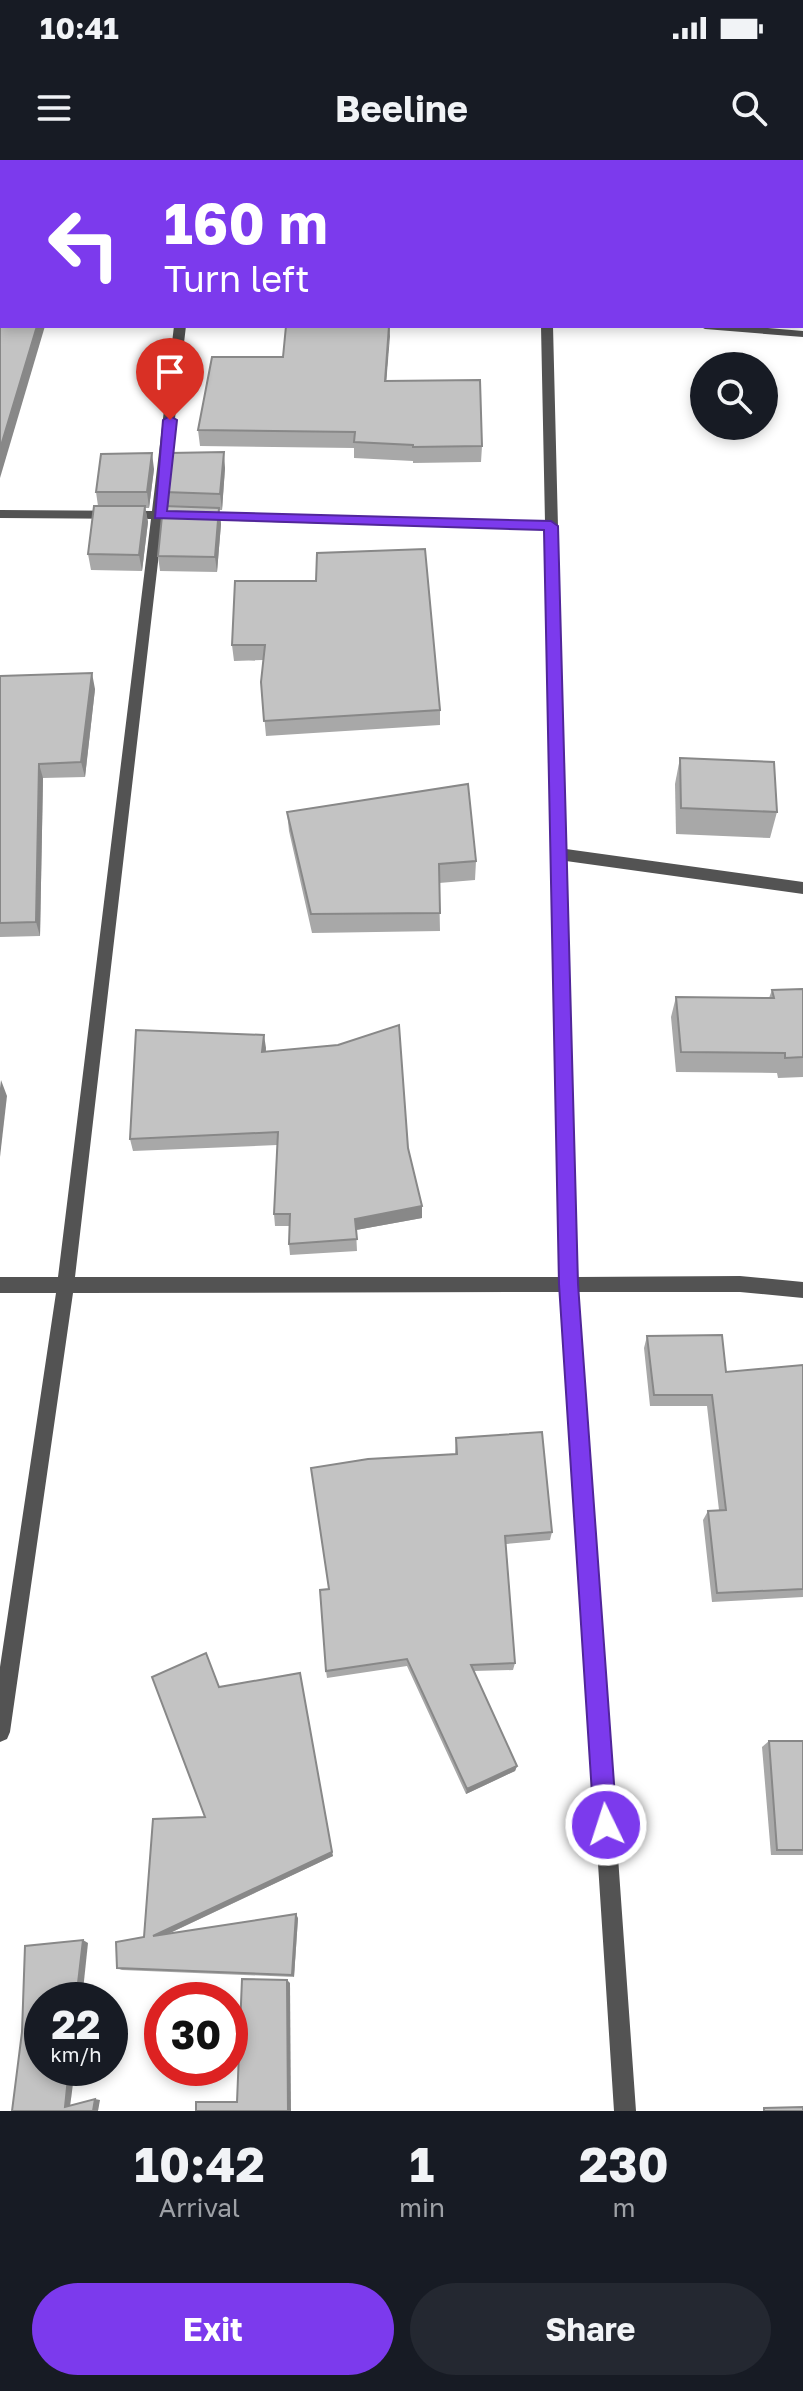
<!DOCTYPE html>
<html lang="en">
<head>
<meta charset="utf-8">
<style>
  body { margin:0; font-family:"Golos Text",sans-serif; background:#242831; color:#f1f3f6; height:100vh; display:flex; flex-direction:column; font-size:30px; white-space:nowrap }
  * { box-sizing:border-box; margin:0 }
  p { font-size:26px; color:#9ea1a6 }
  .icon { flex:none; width:44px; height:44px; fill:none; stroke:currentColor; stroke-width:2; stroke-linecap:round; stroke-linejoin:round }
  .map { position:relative; height:1951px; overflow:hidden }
  .side { display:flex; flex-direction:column; background:#171b24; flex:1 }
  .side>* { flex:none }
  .top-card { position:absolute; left:0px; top:0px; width:804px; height:168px; box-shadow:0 4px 12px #0003; background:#7c3aed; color:#fff; overflow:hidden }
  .tools { position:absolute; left:690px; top:192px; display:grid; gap:16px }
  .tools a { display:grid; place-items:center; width:88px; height:88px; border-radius:50%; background:#171b24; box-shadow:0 4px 12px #0003; font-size:40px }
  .speed { position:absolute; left:24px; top:1822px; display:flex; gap:16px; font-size:40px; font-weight:700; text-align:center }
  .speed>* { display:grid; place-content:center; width:104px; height:104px; border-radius:50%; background:#171b24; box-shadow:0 4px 12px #0003; line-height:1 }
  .speed small { font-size:20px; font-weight:400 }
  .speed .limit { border:12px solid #d22; background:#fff; color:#111 }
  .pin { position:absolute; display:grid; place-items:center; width:68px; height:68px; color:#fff; margin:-82px -34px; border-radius:50% 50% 50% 0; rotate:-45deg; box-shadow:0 0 8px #0007 }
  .pin .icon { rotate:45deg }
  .me { position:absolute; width:88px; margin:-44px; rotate:356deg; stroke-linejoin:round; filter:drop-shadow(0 0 6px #0008) }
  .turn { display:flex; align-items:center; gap:28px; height:168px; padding:0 32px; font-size:36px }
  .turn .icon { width:104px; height:104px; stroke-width:2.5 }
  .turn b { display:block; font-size:56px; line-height:68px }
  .eta { display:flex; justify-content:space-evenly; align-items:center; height:136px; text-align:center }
  .eta b { font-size:48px; font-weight:700; line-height:56px }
  .primary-button { display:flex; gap:16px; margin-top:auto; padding:16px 32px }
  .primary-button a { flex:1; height:92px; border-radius:48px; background:#7c3aed; color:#fff; font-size:32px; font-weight:700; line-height:92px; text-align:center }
  .primary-button a+a { background:#242831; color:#f1f3f6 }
  .status { display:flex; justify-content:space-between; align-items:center; height:56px; padding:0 40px; background:#171b24; direction:ltr }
  .status svg { height:22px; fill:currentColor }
  header { display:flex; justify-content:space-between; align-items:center; height:104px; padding:0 32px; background:#171b24; font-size:36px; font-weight:700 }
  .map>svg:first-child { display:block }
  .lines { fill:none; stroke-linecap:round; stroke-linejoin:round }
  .minor { fill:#535353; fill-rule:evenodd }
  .wall { fill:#a8a8a8 }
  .shaded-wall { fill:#888 }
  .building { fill:#c3c3c3; stroke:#888; stroke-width:2 }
  .route { fill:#7c3aed; stroke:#51269a; stroke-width:2 }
</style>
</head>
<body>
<div class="status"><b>10:41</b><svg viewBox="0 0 49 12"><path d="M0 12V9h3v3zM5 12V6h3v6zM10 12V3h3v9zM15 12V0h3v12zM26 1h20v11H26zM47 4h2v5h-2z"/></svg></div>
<header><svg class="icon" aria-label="menu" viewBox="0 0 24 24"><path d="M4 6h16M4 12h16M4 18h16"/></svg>Beeline<svg class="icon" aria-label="search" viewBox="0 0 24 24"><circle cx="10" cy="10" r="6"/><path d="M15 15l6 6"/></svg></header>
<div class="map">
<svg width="803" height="1951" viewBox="0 0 803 1951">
  <rect width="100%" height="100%" fill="#fff"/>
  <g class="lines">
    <!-- minor -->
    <g class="minor">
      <rect x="205" y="0" width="10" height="2"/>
      <polygon points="174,166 186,166 164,351 174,352 176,355 174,358 163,359 75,1117 560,1117 545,370 201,360 195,356 201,352 545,362 541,166 553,166 566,689 803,722 803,734 566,701 577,1117 740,1116 803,1122 803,1138 740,1132 578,1132 636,1951 614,1951 561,1132 73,1133 10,1572 7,1579 0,1582 0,1507 56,1133 0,1133 0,1117 58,1117 151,359 0,358 0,350 152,351"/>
      <polygon points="699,166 746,166 803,171 803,177 705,169"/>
    </g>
  </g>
  <!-- wall -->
  <g class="wall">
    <polygon points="390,166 386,221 482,286 481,302 413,303 413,301 354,298 354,288 200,286 198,270 283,197"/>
    <polygon points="225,308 222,350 219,350 221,364 217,412 160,411 158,396 167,346 165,332"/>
    <polygon points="154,309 149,348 145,348 148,362 142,411 91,410 88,394 98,346 96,332"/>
    <polygon points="235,421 440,550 440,565 266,576 261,522 263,500 234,501 232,485"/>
    <polygon points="0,516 95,529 85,617 43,618 40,776 0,777"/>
    <polygon points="680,598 777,652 770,678 676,674 675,624"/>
    <polygon points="287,652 476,701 475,720 439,723 440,771 312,773 289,671"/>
    <polygon points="803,829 803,917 778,918 777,913 676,912 671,857 676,837 769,838 772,830"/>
    <polygon points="266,888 266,892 408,988 422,1046 422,1058 356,1070 357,1091 290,1095 289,1084 289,1066 275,1066 274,1054 277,985 133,991 130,979"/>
    <polygon points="647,1176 726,1212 803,1205 803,1437 712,1442 703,1360 708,1351 719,1350 707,1246 650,1246 644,1188"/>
    <polygon points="456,1278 552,1372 550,1380 506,1384 515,1503 513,1510 474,1511 517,1606 515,1611 466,1634 407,1506 327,1518 326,1511 329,1429 455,1294"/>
    <polygon points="220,1527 333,1696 168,1774 298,1758 294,1817 122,1810 117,1808 144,1777 205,1657"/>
    <polygon points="769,1581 803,1581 803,1695 771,1695 762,1587"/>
  </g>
  <!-- shaded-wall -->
  <g class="shaded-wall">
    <polygon points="37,166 45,166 0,318 0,289"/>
    <polygon points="390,166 390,176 385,237 385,221"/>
    <polygon points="224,292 225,308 222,350 220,334"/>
    <polygon points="152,293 154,309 149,348 147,332"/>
    <polygon points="145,346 148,362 142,411 139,395"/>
    <polygon points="219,348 221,364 217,412 215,397"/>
    <polygon points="92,513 95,529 85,617 81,602"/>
    <polygon points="39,604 43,618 40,776 36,762"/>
    <polygon points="264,875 266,888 264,905 262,892"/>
    <polygon points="1,920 7,936 0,997 0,928"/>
    <polygon points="422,1046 422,1058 356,1070 355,1059"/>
    <polygon points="300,1513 333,1696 157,1779 153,1776"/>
    <polygon points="517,1606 515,1611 466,1634 467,1629"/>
    <polygon points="296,1754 298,1758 294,1817 292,1815"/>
    <polygon points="83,1780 88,1783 82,1840 76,1840"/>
    <polygon points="287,1820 290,1823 291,1951 288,1951"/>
    <polygon points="69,1908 75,1908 70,1947 65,1947"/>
    <polygon points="95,1939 100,1940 98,1951 93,1951"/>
  </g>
  <!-- building -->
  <g class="building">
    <polygon points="0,0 37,0 37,2 2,2 2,166 37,166 0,289"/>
    <rect x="335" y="0" width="62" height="2"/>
    <polygon points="286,166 389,166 385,221 480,220 482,286 413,287 413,285 354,282 355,272 198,270 212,197 283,197"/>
    <polygon points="224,292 220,334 165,332 170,293"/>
    <polygon points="152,293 147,332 96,332 101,294"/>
    <polygon points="94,346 145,346 139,395 88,394"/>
    <polygon points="163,346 219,348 215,397 158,396"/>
    <polygon points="425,389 440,550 264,561 261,522 265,485 232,485 235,421 316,421 317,393"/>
    <polygon points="92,513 81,602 39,604 36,762 0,763 0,516"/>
    <polygon points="680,598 774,602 777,652 681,648"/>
    <polygon points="468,624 476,701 439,704 440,753 311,754 287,652"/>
    <polygon points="803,829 803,897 785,898 785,893 681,892 676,837 774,838 772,830"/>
    <polygon points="399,865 408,988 422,1046 355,1059 357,1079 289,1084 290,1054 274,1054 278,972 130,979 136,870 264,875 262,892 338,885"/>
    <polygon points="722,1175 726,1212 803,1205 803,1429 717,1433 708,1351 726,1350 712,1235 654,1235 647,1176"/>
    <polygon points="542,1272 552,1372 505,1376 515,1503 471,1505 517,1606 467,1629 407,1499 326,1511 320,1430 329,1429 311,1308 368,1299 457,1294 456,1278"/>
    <polygon points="206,1493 219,1527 300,1513 332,1692 153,1776 296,1754 292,1815 117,1808 116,1782 144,1777 153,1659 205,1657 152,1517"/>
    <polygon points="769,1581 803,1581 803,1690 777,1690"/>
    <polygon points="83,1780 76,1840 42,1840 42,1908 69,1908 65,1947 95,1939 93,1951 12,1951 22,1872 25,1786"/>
    <polygon points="242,1819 287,1820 288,1951 196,1951 196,1942 237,1942"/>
    <polygon points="803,1947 803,1951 764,1951 764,1948"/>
  </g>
  <!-- route -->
  <polygon class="route" points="170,256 177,260 167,351 551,361 558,366 578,1124 617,1665 614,1673 606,1676 598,1673 594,1665 559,1124 544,370 155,358 163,260"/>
</svg>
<div class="tools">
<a><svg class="icon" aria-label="search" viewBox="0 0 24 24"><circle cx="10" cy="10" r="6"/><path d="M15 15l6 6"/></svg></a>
</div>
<div class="speed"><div>22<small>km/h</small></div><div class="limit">30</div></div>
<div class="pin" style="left:170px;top:260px;background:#d93025"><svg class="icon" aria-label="arrive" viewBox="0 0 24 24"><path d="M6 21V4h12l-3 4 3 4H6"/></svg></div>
<svg class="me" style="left:606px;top:1665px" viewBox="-20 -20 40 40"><circle r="17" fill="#7c3aed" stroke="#fff" stroke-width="3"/><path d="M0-11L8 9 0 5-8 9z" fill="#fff"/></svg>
<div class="top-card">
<div class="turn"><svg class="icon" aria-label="left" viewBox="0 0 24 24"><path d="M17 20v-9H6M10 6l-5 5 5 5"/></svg><div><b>160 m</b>Turn left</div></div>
</div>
</div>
<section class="side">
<div class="eta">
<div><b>10:42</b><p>Arrival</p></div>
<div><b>1</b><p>min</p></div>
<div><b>230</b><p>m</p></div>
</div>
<div class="primary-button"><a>Exit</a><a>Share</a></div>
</section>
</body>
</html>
